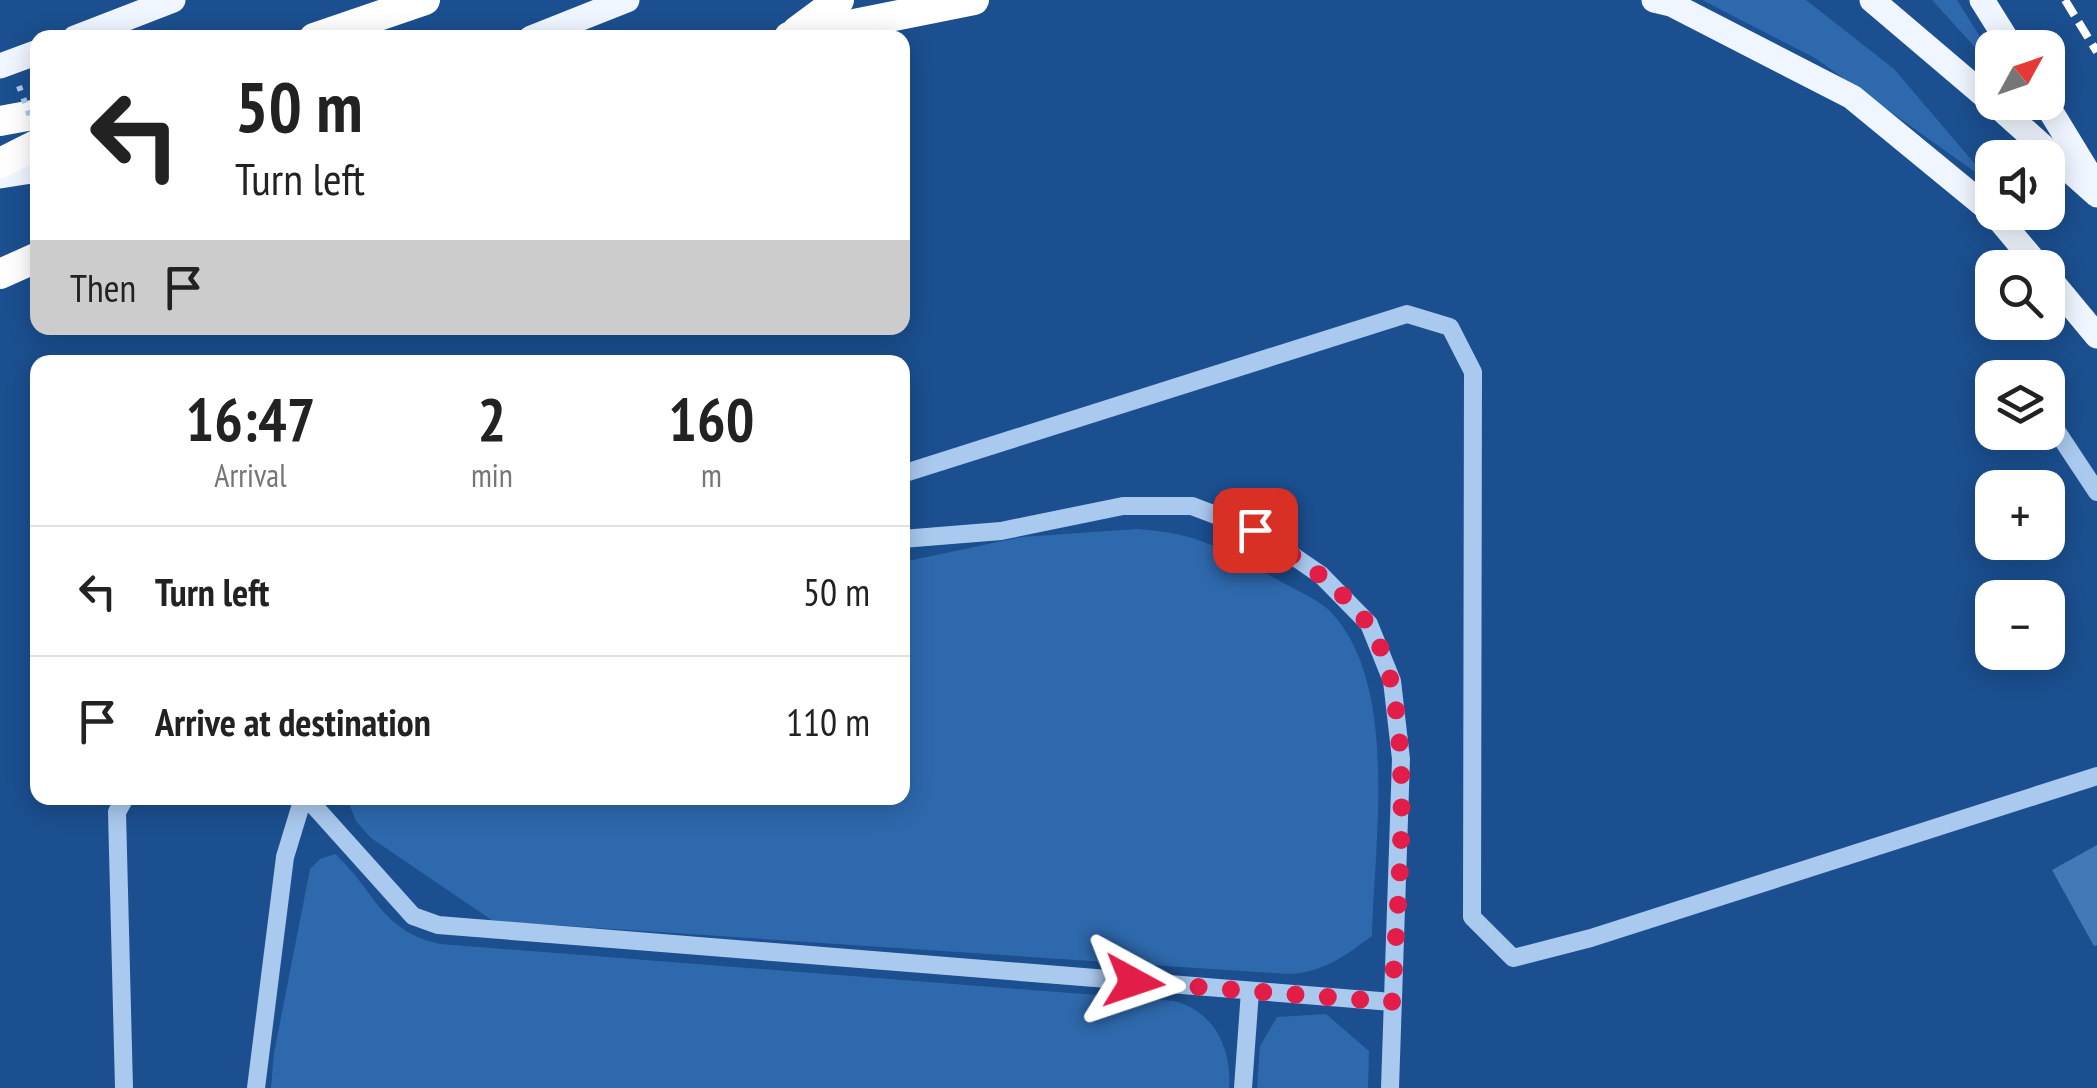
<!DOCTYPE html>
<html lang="en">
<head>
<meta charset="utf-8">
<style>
  body { margin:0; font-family:"PT Sans Narrow",sans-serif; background:#f6f6f6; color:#222; height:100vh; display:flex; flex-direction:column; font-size:38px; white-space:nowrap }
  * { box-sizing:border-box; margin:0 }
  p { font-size:32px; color:#767676 }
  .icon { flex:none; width:55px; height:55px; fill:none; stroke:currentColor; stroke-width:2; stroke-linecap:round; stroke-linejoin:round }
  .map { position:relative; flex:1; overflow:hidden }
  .panel { position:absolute; left:30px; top:355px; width:880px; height:450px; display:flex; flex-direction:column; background:#fff; border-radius:20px; box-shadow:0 5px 25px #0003 }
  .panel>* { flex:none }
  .hud { position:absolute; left:30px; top:30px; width:880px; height:305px; border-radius:20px; box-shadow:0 5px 25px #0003; background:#fff; color:#222; overflow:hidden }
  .needle { width:65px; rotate:50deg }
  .tools { position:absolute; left:1975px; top:30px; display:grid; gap:20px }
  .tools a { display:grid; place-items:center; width:90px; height:90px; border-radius:20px; background:#fff; box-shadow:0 5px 25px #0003; font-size:50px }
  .pin { position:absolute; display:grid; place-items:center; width:85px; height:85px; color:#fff; margin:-42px; border-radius:20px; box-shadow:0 5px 15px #0006 }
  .me { position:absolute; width:110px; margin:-55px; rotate:95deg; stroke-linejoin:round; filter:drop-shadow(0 0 8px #0008) }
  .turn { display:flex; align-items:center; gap:35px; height:210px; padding:0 40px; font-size:45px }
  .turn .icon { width:130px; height:130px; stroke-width:2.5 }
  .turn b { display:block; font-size:70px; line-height:85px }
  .then { display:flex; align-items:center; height:95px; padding:0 40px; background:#0003; gap:20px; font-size:38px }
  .eta { display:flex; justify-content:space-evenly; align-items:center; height:170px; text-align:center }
  .eta b { font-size:60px; font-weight:800; line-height:70px }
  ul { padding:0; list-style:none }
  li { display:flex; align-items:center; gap:30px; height:130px; padding:0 40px; border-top:2px solid #e0e0e0 }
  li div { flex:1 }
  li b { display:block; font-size:38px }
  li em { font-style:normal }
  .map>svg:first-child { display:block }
  .green { fill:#2e69ad }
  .building { fill:#4478b7 }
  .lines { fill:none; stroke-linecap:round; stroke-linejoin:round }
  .minor { stroke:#a9c9ee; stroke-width:18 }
  .major { stroke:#f0f6ff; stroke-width:25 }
  .highway { stroke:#fff; stroke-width:30 }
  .rail { stroke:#fff; stroke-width:8; stroke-dasharray:18 8; stroke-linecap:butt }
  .path-bridge { stroke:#a9c9ee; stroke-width:6; stroke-dasharray:5 8; stroke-linecap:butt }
  .route { stroke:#e11d48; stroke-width:18; stroke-dasharray:0 32.4 }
</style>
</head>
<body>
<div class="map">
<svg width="2097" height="1088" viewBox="0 0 2097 1088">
  <rect width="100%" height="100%" fill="#1b4f8f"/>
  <!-- green -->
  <g class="green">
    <polygon points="1702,0 1806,0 1894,69 1992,184 1815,58"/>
    <polygon points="1932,0 1957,0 1992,56 1992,66"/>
    <path d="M1136,529C1197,533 1219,547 1271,576C1289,587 1315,597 1330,611C1400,684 1374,842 1372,936C1343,957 1323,973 1287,974L493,921L371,838L356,821L347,798H902L903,562L1022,537Z"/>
    <path d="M335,854C376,891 379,930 440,944L1174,1001C1214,1011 1232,1048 1229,1088H271L274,1053L310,869L320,859Z"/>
    <polygon points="1326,1014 1369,1051 1368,1088 1257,1088 1260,1046 1277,1017"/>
  </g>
  <!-- building -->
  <polygon class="building" points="2097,845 2097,945 2094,946 2052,870"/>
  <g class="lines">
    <!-- minor -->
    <g class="minor">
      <polyline points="2048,418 2097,492"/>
      <polyline points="902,474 1407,314 1450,327 1473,372 1472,917 1513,958 1591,938 2097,776"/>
      <polyline points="902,539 1001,531 1123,506 1192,506 1255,530 1321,575 1369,624 1392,681 1401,759 1390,1088"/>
      <polyline points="307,798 413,916 438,925 1392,1002"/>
      <polyline points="124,1088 117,812 125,798"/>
      <polyline points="256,1088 285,857 303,798"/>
      <polyline points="1243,1088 1250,991"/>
    </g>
    <!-- major -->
    <g class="major">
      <polyline points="1654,0 1671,4 1852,97 1992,212"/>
      <polyline points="1872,0 1992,102"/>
      <polyline points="1982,0 2012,48"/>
      <polyline points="75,38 173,0"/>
      <polyline points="531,38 627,0"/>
      <polyline points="0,66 38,52"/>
      <polyline points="1993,102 2097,195"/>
      <polyline points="2045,102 2092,179"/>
      <polyline points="0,176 38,170"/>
      <polyline points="1993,212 2040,268"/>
      <polyline points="2048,277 2097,336"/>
    </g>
    <!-- highway -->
    <g class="highway">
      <polyline points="797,31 839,0"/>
      <polyline points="789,37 974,0"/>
      <polyline points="314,38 425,0"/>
      <polyline points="0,121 38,114"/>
      <polyline points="0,163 38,144"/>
      <polyline points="0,274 38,257"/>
    </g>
    <!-- rail -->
    <polyline class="rail" points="2065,0 2097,52"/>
    <!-- path-bridge -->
    <polyline class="path-bridge" points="19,86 38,139"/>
  </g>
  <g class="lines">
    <!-- route -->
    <path class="route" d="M1134,982L1392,1002C1396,908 1422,699 1367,623C1338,583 1295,557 1255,530"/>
  </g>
</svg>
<div class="tools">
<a><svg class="needle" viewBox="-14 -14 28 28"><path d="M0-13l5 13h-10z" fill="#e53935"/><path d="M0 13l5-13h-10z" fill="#767676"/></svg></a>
<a><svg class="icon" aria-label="sound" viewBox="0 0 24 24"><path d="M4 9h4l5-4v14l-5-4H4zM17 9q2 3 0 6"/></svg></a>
<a><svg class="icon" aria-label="search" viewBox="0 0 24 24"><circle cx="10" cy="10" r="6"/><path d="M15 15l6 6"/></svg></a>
<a><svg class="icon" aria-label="layers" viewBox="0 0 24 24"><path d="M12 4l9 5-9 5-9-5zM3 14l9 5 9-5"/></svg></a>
<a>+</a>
<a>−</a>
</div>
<div class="pin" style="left:1255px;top:530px;background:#d93025"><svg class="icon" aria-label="arrive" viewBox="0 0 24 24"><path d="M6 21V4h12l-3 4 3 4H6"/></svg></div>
<svg class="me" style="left:1134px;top:982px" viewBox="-20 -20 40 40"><path d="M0-17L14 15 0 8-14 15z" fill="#e11d48" stroke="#fff" stroke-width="4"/></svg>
<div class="hud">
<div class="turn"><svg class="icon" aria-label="left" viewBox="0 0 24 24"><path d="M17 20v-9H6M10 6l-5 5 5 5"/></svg><div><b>50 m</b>Turn left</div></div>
<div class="then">Then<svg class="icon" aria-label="arrive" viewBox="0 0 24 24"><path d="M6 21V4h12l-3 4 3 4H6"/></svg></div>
</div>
<section class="panel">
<div class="eta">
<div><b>16:47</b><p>Arrival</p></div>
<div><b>2</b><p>min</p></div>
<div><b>160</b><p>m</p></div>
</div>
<ul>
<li><svg class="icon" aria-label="left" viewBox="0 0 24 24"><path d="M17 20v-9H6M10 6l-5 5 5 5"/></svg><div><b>Turn left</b></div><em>50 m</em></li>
<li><svg class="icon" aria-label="arrive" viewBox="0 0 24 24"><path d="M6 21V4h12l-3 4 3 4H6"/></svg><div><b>Arrive at destination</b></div><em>110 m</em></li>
</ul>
</section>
</div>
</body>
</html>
